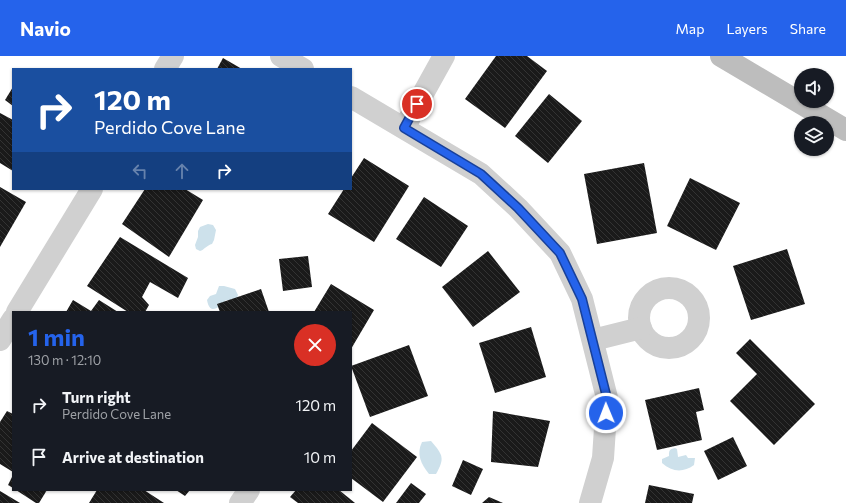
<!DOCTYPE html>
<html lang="en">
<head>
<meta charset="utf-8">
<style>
  body { margin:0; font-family:Commissioner,sans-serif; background:#20242c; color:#f1f3f6; height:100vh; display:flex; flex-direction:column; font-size:15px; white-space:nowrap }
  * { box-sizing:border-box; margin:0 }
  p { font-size:13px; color:#9ea1a6 }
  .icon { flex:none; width:22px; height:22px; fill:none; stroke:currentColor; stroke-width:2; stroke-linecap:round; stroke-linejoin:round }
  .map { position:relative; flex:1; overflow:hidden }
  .side { position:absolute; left:12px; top:255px; width:340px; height:180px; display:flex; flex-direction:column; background:#171b24; border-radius:0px; box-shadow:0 1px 3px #0004 }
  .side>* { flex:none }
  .top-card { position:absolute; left:12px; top:12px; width:340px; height:122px; border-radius:0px; box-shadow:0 1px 3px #0004; background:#1a4fa0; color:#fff; overflow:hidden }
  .tools { position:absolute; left:794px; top:12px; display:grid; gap:8px }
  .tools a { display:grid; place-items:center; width:40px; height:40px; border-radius:50%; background:#171b24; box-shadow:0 1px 3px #0004; font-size:20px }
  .pin { position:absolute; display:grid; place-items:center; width:34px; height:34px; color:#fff; margin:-17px; border:2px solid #fff; border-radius:50%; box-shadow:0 1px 4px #0007 }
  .me { position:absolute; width:44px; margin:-22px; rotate:359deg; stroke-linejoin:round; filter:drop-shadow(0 0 3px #0008) }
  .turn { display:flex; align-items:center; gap:14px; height:84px; padding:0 16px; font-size:18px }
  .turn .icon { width:52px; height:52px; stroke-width:2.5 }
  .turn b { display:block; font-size:28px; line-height:34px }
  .lanes { display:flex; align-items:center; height:38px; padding:0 16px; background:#0003; justify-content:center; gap:20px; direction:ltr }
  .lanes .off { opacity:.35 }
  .round { display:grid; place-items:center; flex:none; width:42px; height:42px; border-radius:21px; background:#20242c }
  .headline { display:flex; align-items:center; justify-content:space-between; height:68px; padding:0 16px }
  h1 { font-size:24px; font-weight:700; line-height:30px; color:#2563eb }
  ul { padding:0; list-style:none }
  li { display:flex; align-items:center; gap:12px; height:52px; padding:0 16px }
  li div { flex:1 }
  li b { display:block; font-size:15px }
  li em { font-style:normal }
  header { display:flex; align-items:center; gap:24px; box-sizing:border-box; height:56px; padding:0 20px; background:#2563eb; color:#fff }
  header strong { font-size:19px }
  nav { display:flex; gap:22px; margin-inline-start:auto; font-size:14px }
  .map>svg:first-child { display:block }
  .water { fill:#cde1eb }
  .building { fill:url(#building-back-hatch) }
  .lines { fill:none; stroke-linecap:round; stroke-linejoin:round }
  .street { stroke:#d0d0d0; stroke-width:22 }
  .secondary { stroke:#bdbdbd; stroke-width:22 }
  .route-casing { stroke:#184099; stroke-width:10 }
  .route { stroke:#2563eb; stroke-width:7 }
</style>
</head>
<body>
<header>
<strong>Navio</strong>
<nav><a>Map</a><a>Layers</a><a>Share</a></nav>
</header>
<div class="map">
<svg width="846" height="447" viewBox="0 0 846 447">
  <defs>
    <pattern id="building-back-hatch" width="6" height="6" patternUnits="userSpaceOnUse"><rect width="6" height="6" fill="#1a1a1a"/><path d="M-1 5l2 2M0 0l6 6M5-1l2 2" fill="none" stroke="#333"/></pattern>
  </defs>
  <rect width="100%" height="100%" fill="#fff"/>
  <!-- water -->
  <g class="water">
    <path d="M208,168L213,169L216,174L214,184L212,188C207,189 204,194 200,195L196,193L195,189L198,181V175L200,171Z"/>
    <path d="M219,230H224L235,233L238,239L237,242L231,244H226C220,250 210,261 207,244L210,240L216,238Z"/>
    <path d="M431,385C443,399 445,402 436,418H429C421,408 416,398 422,386Z"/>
    <path d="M675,392L677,393L678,401L686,399L688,402H695L694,409C683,417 672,416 662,407V403L669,400C669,395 669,393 675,392Z"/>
  </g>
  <!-- building -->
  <g class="building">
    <polygon points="496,0 527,0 547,15 505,72 465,43"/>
    <polygon points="223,2 242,13 217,13"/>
    <polygon points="13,31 13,50 5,44"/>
    <polygon points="549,38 582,65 548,107 515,80"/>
    <polygon points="0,57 13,64 13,115 0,107"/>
    <polygon points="364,102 409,130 374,186 328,158 344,133 351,133 351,122"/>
    <polygon points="644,107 657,177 597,188 584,118"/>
    <polygon points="690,122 740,147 716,194 667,170"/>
    <polygon points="0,131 26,146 0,191"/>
    <polygon points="145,133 185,133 203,144 169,201 122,168"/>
    <polygon points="424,141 468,170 441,211 396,183"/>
    <polygon points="120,181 188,222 178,242 150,226 142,241 149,249 145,256 128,256 87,230"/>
    <polygon points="787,193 805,248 751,264 733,210"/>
    <polygon points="488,195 520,236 473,271 442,231"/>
    <polygon points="308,200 312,231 283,235 279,203"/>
    <polygon points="331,228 374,254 351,293 351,256 314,256"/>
    <polygon points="261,233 269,256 220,256 217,248"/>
    <polygon points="73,244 91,255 99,244 118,256 66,256"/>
    <polygon points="531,271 546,321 495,337 479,287"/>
    <polygon points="750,283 815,348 774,389 730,345 757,318 736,297"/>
    <polygon points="409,289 428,340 370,361 351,310"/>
    <polygon points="699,332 704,354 696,356 702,384 657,394 645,344"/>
    <polygon points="7,355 13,358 13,416 0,408 0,366"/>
    <polygon points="493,355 550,365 538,411 491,406"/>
    <polygon points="372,367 417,401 383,446 351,422 351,395"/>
    <polygon points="733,381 747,410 718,424 704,395"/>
    <polygon points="463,404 483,413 471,439 452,430"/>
    <polygon points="13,419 13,432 8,429"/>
    <polygon points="411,427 426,438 419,447 396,447"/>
    <polygon points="649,429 694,438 692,447 645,447"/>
    <polygon points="16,434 47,434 39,447 36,447"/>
    <polygon points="97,434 144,434 164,447 89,447"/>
    <polygon points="176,434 190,434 185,440"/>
    <polygon points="296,434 339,434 355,447 298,447 290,441"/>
    <polygon points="0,435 20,447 0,447"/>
    <polygon points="489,441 503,447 482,447"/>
  </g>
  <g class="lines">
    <!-- street -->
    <g class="street">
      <polyline points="281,0 303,13"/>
      <polyline points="165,13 173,0"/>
      <polyline points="351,41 481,118 518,152 560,197 582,243 607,342 603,402 590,447"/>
      <polyline points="404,72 444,0"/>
      <circle cx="669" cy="262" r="30"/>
      <polyline points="17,256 92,133"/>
      <polyline points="0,284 13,263"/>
      <polyline points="593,284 641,272"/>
      <polyline points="240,447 249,434"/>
    </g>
    <!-- secondary -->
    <polyline class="secondary" points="721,0 846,74"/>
  </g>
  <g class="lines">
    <defs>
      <polyline id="route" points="417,48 404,72 481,118 518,152 560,197 582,243 607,342 606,357"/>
    </defs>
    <!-- route casing -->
    <use href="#route" class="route-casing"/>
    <!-- route -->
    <use href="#route" class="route"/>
  </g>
</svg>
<div class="tools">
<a><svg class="icon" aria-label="sound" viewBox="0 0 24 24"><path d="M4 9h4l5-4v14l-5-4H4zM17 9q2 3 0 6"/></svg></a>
<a><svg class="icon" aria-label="layers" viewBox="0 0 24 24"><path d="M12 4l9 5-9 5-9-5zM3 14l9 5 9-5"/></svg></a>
</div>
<div class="pin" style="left:417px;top:48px;background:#d93025"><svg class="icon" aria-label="arrive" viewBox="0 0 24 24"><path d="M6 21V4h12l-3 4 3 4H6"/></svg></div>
<svg class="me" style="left:606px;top:357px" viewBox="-20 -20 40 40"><circle r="17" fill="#2563eb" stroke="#fff" stroke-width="3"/><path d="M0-11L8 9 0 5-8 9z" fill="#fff"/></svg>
<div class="top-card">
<div class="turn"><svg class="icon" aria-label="right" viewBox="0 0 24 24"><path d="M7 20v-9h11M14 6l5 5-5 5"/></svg><div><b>120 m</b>Perdido Cove Lane</div></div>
<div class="lanes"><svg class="icon off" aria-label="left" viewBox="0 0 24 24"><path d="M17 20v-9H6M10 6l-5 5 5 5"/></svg><svg class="icon off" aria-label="ahead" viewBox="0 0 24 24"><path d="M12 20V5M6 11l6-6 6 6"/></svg><svg class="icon" aria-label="right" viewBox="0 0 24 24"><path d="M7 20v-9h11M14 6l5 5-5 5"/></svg></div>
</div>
<section class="side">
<div class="headline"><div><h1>1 min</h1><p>130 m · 12:10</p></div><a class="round" style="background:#d93025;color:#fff"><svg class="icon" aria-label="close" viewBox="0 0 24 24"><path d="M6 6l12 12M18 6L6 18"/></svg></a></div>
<ul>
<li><svg class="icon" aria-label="right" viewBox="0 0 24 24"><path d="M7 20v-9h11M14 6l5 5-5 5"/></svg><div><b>Turn right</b><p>Perdido Cove Lane</p></div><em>120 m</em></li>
<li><svg class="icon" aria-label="arrive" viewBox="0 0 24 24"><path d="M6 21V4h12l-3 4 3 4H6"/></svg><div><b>Arrive at destination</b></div><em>10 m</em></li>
</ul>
</section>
</div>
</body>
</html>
